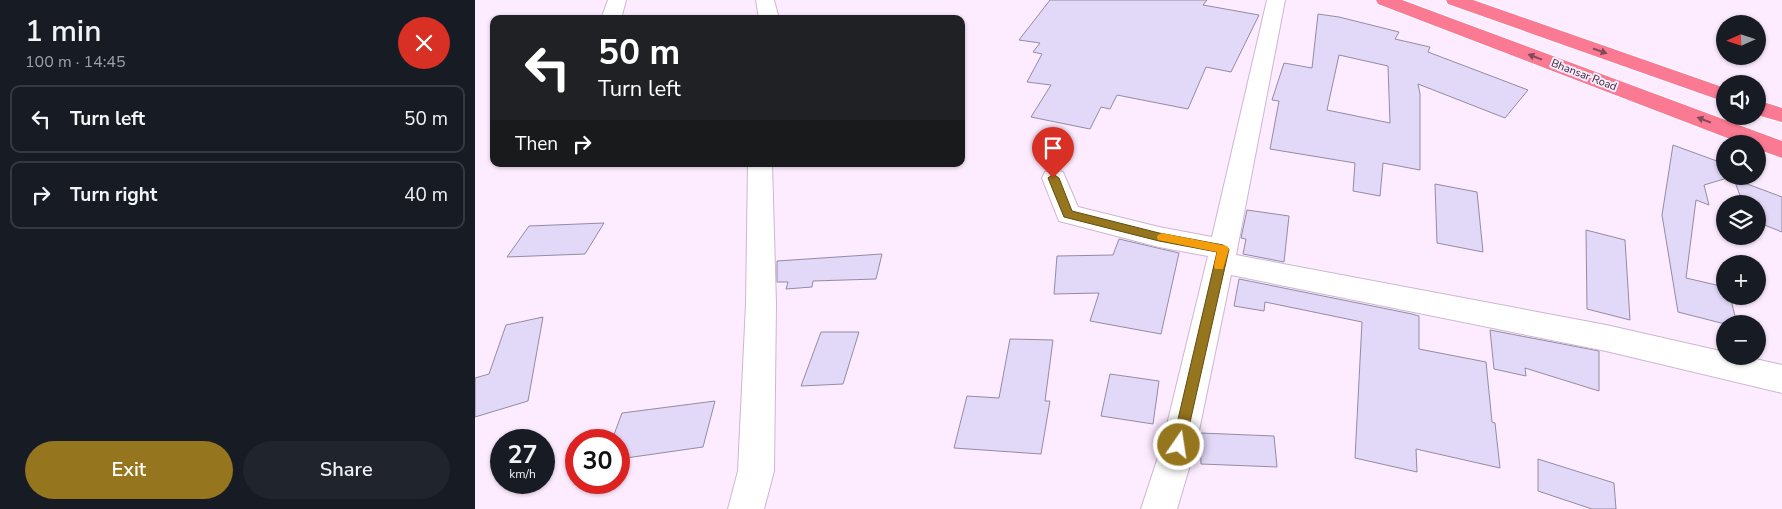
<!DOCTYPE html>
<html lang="en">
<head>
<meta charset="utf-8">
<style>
  body { margin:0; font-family:"Nunito Sans",sans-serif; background:#20242c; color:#f1f3f6; height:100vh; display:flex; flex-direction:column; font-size:19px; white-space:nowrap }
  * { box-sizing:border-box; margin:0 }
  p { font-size:16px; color:#9ea1a6 }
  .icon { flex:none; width:28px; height:28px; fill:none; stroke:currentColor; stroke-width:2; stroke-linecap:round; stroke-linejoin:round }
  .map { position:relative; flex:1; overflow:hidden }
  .drawer { display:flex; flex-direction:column; background:#171b24; width:475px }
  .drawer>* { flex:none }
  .hud { position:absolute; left:15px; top:15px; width:475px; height:152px; border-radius:10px; box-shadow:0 1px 4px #0004; background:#202124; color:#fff; overflow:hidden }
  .needle { width:32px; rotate:267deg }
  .controls { position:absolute; left:1241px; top:15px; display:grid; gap:10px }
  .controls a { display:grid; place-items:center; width:50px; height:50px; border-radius:50%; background:#171b24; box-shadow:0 1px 4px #0004; font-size:25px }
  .speed { position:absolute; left:15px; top:429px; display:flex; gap:10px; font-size:25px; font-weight:700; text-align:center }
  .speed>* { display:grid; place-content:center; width:65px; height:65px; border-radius:50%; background:#171b24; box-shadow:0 1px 4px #0004; line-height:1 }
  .speed small { font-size:12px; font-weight:400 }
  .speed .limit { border:8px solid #d22; background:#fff; color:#111 }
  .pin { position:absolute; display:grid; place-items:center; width:42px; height:42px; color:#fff; margin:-51px -21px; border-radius:50% 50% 50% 0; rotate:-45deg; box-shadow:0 0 5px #0007 }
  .pin .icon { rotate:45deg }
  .me { position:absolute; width:55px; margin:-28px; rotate:13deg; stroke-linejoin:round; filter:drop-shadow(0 0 4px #0008) }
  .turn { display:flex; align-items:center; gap:18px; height:105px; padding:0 25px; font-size:22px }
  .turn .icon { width:65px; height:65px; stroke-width:2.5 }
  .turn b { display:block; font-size:35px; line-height:42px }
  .then { display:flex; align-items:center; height:48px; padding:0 25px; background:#0003; gap:10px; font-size:19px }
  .round { display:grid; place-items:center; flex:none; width:52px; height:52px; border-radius:26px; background:#20242c }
  .overview { display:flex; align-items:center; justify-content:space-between; height:85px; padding:0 25px }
  h1 { font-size:30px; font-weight:600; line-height:38px }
  .button { display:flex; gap:10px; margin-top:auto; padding:10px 25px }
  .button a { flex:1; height:58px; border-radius:30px; background:#95751d; color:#fff; font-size:20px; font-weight:600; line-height:58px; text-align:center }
  .button a+a { background:#20242c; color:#f1f3f6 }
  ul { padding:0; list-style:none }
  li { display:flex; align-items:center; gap:15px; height:68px; margin:0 10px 8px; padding:0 15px; border:2px solid #363941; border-radius:10px }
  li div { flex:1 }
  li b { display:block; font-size:19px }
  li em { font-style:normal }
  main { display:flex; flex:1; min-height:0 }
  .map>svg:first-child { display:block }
  .building { fill:#e2d8f7; stroke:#938ba5; fill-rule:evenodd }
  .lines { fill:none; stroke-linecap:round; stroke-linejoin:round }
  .street-casing { stroke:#ccb7ce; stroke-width:2 }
  .highway-casing { stroke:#fff; stroke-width:2 }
  .street { fill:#fff; fill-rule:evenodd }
  .highway { fill:#fa7993; fill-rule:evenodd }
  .oneway { fill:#834a5a }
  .route { fill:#95751d; stroke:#614c13 }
  .slow { fill:#f59e0b }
  .labels { text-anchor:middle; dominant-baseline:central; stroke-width:4; stroke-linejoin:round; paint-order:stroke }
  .far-street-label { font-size:11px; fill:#332b34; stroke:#fdecff }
</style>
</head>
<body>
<main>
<section class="drawer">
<div class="overview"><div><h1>1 min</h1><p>100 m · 14:45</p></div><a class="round" style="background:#d93025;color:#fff"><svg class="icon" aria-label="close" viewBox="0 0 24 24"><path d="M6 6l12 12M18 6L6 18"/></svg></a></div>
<ul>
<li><svg class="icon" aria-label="left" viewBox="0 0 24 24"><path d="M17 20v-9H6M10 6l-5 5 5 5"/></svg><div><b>Turn left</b></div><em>50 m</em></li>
<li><svg class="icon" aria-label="right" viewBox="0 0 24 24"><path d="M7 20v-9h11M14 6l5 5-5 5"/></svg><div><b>Turn right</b></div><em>40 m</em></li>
</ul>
<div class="button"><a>Exit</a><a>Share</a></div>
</section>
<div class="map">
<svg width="1307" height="509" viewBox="0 0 1307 509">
  <rect width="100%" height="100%" fill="#fdecff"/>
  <!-- building -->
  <g class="building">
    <polygon points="575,0 732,0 728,5 784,15 756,72 731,67 713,109 642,95 635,109 626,107 615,129 556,117 576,85 552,82 567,54 558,52 565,43 544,40"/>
    <path d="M843,14L864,17L924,32L920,39L955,47L953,52L1053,90L1030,118L943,84L945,94V170L908,163L905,196L878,191L880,163L795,149L804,101L797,100L809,63L837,68ZM864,55L913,66L915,123L852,110Z"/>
    <polygon points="1198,145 1250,164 1250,176 1259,176 1229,185 1234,205 1221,200 1211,278 1250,287 1250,296 1255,296 1262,324 1250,324 1203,312 1187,215"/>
    <polygon points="1259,179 1307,197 1307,232 1282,222 1282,204 1268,204"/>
    <polygon points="960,184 1002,192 1008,252 962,243"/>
    <polygon points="772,210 814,216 809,262 768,254 771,239 766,238"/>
    <polygon points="129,223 110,254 32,257 54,226"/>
    <polygon points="1111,230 1150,240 1155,320 1112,309"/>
    <polygon points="644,239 704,253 686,334 615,321 624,293 579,294 582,256 638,255"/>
    <polygon points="407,254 401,279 338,281 337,287 311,289 313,282 302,282 302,261"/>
    <polygon points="764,279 937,314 944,316 944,349 1011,362 1017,422 1020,423 1025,468 941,449 942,472 880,458 887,322 790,302 789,311 759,306"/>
    <polygon points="68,317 53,401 0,417 0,378 14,374 31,325"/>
    <polygon points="1015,330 1124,351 1124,391 1050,368 1051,376 1019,369"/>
    <polygon points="346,332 384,332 368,384 326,386"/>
    <polygon points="535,339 578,340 570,401 575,401 566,454 479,448 492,396 524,398"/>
    <polygon points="635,374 684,381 678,424 626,416"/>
    <polygon points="240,401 228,447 144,459 144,440 137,440 147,413"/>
    <polygon points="725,433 799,436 802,467 726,464"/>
    <polygon points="1063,459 1139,483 1141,509 1117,509 1063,491"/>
  </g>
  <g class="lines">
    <defs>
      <g id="street">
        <polygon points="133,0 151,0 146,19 126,19"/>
        <polygon points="281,0 299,0 304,19 284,19"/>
        <polygon points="792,0 810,0 761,255 1131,325 1250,352 1250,356 1267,356 1307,365 1307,393 1131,351 756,275 721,445 702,509 666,509 687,445 733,256 684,247 584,221 567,178 570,172 579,170 588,172 603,207 684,227 737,237"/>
        <polygon points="273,164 297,164 301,304 299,471 289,509 253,509 263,471 271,304"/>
      </g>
      <g id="highway">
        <polygon points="901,0 927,0 1307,141 1307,158 1282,149 1282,144 1268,144 903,4"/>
        <polygon points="971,0 998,0 1250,88 1250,102 973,4"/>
        <polygon points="1282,100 1307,108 1307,122 1282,115"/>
      </g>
    </defs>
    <!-- street casing -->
    <use href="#street" class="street-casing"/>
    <!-- highway casing -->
    <use href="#highway" class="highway-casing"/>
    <!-- street -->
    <use href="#street" class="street"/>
    <!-- highway -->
    <use href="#highway" class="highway"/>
  </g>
  <!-- one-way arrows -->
  <defs><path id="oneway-solid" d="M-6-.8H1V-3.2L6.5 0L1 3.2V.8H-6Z" transform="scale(1.25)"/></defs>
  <g class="oneway">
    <use href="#oneway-solid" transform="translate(1125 51) rotate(19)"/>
    <use href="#oneway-solid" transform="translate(1060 57) rotate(-159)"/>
    <use href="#oneway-solid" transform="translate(1229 120) rotate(-159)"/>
  </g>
  <!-- route -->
  <polygon class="route" points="578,174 584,178 597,211 684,233 748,245 754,249 709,449 704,451 699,449 697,445 742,252 684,241 589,217 573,178"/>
  <!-- slow -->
  <polygon class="slow" points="687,233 752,246 754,249 748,269 740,269 739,266 742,252 683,240 682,237 683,235"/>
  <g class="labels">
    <!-- far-street labels -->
    <g class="far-street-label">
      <text transform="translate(1109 75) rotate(21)">Bhansar Road</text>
    </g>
  </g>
</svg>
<div class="controls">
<a><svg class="needle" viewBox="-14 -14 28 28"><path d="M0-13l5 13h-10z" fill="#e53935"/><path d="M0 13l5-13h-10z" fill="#9ea1a6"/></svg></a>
<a><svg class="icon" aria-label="sound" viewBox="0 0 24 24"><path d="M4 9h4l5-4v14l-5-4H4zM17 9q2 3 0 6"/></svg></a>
<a><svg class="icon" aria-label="search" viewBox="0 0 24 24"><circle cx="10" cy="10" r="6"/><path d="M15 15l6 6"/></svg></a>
<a><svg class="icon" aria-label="layers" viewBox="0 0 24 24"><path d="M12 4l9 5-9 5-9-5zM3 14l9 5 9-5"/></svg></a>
<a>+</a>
<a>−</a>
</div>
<div class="speed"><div>27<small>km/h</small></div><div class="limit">30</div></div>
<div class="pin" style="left:578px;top:178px;background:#d93025"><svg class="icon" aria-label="arrive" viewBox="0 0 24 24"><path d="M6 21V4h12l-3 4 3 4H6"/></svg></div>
<svg class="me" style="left:704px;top:445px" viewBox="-20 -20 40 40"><circle r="17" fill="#95751d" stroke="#fff" stroke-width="3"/><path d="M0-11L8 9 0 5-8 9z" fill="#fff"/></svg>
<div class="hud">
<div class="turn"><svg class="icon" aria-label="left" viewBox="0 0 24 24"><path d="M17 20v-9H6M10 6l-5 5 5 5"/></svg><div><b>50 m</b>Turn left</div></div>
<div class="then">Then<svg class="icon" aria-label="right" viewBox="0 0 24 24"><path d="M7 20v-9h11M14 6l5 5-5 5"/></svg></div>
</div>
</div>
</main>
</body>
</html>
